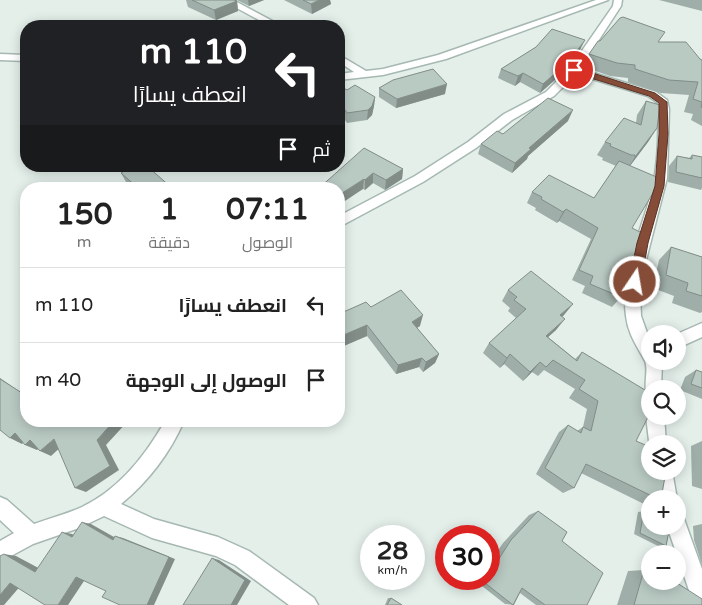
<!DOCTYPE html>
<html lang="ar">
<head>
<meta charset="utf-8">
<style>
  body { margin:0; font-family:"Varela Round",Cairo,sans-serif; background:#f6f6f6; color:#222; direction:rtl; height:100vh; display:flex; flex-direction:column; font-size:19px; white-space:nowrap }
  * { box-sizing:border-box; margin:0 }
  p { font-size:16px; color:#767676 }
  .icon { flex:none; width:28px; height:28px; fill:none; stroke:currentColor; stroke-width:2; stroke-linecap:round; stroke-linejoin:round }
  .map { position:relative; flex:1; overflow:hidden; direction:ltr }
  .details { position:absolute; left:20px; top:182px; width:325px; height:245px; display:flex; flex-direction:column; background:#fff; border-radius:20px; box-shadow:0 2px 12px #0003; direction:rtl }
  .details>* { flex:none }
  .guide { position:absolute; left:20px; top:20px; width:325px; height:152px; border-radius:20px; box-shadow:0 2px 12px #0003; direction:rtl; background:#202124; color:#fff; overflow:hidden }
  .controls { position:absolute; left:641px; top:325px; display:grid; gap:10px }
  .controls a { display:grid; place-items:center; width:45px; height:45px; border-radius:50%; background:#fff; box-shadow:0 2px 12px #0003; font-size:25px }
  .speed { position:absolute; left:360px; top:525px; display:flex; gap:10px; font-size:25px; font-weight:700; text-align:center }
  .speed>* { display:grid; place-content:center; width:65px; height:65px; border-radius:50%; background:#fff; box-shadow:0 2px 12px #0003; line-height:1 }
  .speed small { font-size:12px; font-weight:400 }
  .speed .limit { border:8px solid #d22; background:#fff; color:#111 }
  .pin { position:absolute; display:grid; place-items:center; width:42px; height:42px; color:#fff; margin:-21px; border:2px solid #fff; border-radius:50%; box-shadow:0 1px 5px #0007 }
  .me { position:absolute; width:55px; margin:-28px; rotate:12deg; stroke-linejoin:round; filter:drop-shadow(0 0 4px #0008) }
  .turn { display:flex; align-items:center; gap:18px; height:105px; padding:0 15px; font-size:22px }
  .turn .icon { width:65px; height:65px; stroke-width:2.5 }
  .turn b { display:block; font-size:35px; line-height:42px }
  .then { display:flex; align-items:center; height:48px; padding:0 15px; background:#0003; gap:10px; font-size:19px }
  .eta { display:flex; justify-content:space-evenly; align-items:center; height:85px; text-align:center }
  .eta b { font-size:30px; font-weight:800; line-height:35px }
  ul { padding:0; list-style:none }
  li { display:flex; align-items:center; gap:15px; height:75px; padding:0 15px; border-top:1px solid #e0e0e0 }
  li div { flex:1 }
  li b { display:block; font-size:19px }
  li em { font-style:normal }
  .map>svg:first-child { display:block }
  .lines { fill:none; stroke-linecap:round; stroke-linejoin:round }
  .minor-casing { stroke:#a6b8b2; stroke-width:3 }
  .minor { fill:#fff; fill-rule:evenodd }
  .wall { fill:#9faea8 }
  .shaded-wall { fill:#828d88 }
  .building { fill:#b9cac3; stroke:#828d88 }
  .route { fill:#854c38; stroke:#563124 }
</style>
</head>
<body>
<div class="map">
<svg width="702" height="605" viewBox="0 0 702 605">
  <rect width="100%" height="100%" fill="#e4efea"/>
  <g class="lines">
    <defs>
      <g id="minor">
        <polygon points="222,0 233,0 282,26 270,26"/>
        <polygon points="596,0 608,0 446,59 383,75 339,80 339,74 354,72 339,62 339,55 366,71 383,69 438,55"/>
        <path d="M614,0H622L621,6L580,69L656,92L667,100L669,109L667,178L643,272L640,294L641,316L650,341V361H662L661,389H650V396L647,395C643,384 649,370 645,361C637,346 628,334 626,316C620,272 643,228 653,186C658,161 659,134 658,109V103L648,96L576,74L554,96L512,120L476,148L423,182L339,227V216L415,176L468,142L504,114L546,92L570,68L613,6Z"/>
        <polygon points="0,54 26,55 26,61 0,60"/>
        <polygon points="702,323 702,337 678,348 677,334"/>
        <polygon points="649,410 650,416 664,416 666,444 650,444 650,449 646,416"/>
        <path d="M165,421H184C170,453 148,482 121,504L154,519L218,537L249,551L314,598L318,605H289L235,565L216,556L152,538L104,516L79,528L33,544L0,562V541L14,533L0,520V497L7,500L34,524C50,518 67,514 82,507C118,490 146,455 165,421Z"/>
        <polygon points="654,471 672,471 677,499 658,499"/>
        <polygon points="678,516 684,519 702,569 702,605 694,605 667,526 678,526"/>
      </g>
    </defs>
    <!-- minor casing -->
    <use href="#minor" class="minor-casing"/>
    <!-- minor -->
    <use href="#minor" class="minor"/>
  </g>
  <!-- wall -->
  <g class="wall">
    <polygon points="186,0 234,0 237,1 238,11 216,20 188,7"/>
    <polygon points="237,0 264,0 249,6"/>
    <polygon points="284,0 330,0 331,4 312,14"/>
    <polygon points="659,0 702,0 702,11"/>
    <polygon points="659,42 702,60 702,126 691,120 693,114 684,112 689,95 661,93 628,82 628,78 610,76 584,67 589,54"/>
    <polygon points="536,47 580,50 572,61 569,60 564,72 540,93 520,82 515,86 498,78 501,69"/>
    <polygon points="339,85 347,90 375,97 374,106 372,115 367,120 347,123 341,114 339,114"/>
    <polygon points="379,88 445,94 396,108 379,97"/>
    <polygon points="646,101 657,128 648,142 630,166 633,273 628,279 621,297 612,307 582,293 585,286 572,280 591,239 559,221 557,223 535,210 536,208 527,203 532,192 594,198 616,166 602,160 603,158 597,155 605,142 636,123 637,115"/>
    <polygon points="568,121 528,156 527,159 512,173 478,154 481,144 503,134"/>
    <polygon points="364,148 403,169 402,179 385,190 373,183 365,190 363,189"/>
    <polygon points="692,155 702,157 702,188 701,190 668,182 669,166 677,156 689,158"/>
    <polygon points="121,173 173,189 134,189 126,182"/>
    <polygon points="671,247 702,257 702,312 700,313 672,303 674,296 653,288 659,260"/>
    <polygon points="508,290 564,315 562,317 556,330 548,337 575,359 582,352 636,441 661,499 650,499 650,503 646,505 581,473 574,488 563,493 536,474 559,432 568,425 577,431 583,427 587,409 569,398 575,389 544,370 538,376 532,372 523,381 504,364 500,368 483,353 489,343 516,318 508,311 510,308 502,301"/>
    <polygon points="371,307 420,326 417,328 439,354 435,363 423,372 419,367 396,374 367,336 339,348"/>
    <polygon points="696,370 702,372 702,399 680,390 685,377"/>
    <polygon points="702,441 702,489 692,486 691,446"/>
    <polygon points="538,511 562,541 587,605 536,605 520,593 514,605 505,604 473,579 489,579 489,564 503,543 529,515"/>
    <polygon points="644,511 666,546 660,547 634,534 638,512"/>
    <polygon points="702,524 702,565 694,540 693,526"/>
    <polygon points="644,570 702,605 617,605 628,571"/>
    <polygon points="388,598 391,598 402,605 385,605"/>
  </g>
  <!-- shaded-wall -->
  <g class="shaded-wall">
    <polygon points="248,0 264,0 249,6"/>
    <polygon points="319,0 330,0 331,4 312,14 311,4"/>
    <polygon points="237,1 238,11 216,20 214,10"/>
    <polygon points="585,40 580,50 572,61 576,52"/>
    <polygon points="573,50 564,72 540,93 543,84"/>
    <polygon points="523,73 520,82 515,86 518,76"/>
    <polygon points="447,84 445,94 396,108 397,99"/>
    <polygon points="375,97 374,106 372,115 367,120 368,110"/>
    <polygon points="573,110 568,121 528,156 527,159 512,173 515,163 529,148"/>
    <polygon points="657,128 648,142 626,171 635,157"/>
    <polygon points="403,169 402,179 385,190 386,180"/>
    <polygon points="373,173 373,183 365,190 365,180"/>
    <polygon points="364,179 363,189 339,205 339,195"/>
    <polygon points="566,209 559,221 557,223 563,212"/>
    <polygon points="573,304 564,315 552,326 560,315"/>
    <polygon points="423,315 420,326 410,332 412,322"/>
    <polygon points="565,319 556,330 538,346 546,336"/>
    <polygon points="367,325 367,336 339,348 339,337"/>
    <polygon points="439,354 435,363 423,372 426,362"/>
    <polygon points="510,354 504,364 500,368 507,358"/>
    <polygon points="422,358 419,367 396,374 398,365"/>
    <polygon points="540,362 532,372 523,381 530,372"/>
    <polygon points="0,378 26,396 0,379"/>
    <polygon points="114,421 128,421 106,445 119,470 86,492 75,488 97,440"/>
    <polygon points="15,433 27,439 22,444 10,438"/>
    <polygon points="54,439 64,444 51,456 40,451"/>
    <polygon points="30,440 42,446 37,450 25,445"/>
    <polygon points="82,522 91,524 121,541 113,540"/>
    <polygon points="62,532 72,534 81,539 72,537"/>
    <polygon points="115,536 123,538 175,559 154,605 147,605"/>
    <polygon points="4,554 16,556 46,572 35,572"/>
    <polygon points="212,558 219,560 251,581 237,605 231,605"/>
    <polygon points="76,577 86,578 68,605 58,605"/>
    <polygon points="10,583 23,583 4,605 0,605 0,595"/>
  </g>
  <!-- building -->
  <g class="building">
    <polygon points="192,0 234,0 237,1 214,10"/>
    <polygon points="303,0 319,0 311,4"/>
    <polygon points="623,17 665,32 658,42 686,42 700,59 702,60 702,108 701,107 702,102 693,99 698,82 669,80 635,69 635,65 617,63 589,54 598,41 600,41 620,18"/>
    <polygon points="552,29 585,40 576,52 573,50 568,62 543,84 523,73 518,76 501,69 536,47"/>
    <polygon points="433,69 447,84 397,99 379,88 393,80"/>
    <polygon points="339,85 347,90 355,85 375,97 372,106 368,110 347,113 341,104 339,104"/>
    <polygon points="548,98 573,110 529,148 531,149 515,163 481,144 497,131 503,134"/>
    <polygon points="646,101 660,105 657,128 635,157 635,155 631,155 610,146 611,144 605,142 624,118 641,125"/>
    <polygon points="364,148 403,169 386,180 373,173 365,180 364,179 339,195 339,189 318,189"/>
    <polygon points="692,155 702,157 702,178 676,172 677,156 692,159"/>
    <polygon points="619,161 659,178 656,188 632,228 642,233 633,273 631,272 621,297 590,284 593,276 579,270 598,228 566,209 563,212 541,199 542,197 532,192 549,175 594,198"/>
    <polygon points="133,166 147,166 173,189 139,189 121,173"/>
    <polygon points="205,183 216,189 198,189"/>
    <polygon points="188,186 191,189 184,189"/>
    <polygon points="671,247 702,257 702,296 686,291 688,283 666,275"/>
    <polygon points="531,271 573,304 560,315 565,319 546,336 577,361 582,352 650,393 650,413 636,441 650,447 650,471 666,471 661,499 658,499 586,464 574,488 545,468 568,425 581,433 583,427 591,431 598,401 579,389 585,380 553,360 546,367 540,362 530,372 510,354 507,358 489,343 526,309 514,300 517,297 508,290"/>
    <polygon points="401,290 423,315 412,322 439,354 426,362 422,358 398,365 367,325 339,337 339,314 366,302 371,307"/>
    <polygon points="696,370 702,372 702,388 691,384"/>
    <polygon points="0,379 22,393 26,390 26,421 114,421 97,440 110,466 75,488 54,439 40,451 30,440 25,445 15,433 10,438 0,430"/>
    <polygon points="538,511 567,532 562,541 603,573 587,605 545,605 522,588 513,605 480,579 489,579 489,565 493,568 511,540"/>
    <polygon points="644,511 650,514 650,526 670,526 666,546 640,533"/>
    <polygon points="82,522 113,540 115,536 169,557 147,605 120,605 102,597 106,591 76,577 58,605 45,605 10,583 0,595 0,556 4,554 35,572 62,532 72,537"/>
    <polygon points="212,558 245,580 231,605 183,605"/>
    <polygon points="644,570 650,574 650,581 674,581 702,599 702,605 634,605"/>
    <polygon points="391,598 402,605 387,605"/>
  </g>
  <!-- route -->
  <polygon class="route" points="571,68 577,68 655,93 667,102 668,134 664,186 648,243 641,282 635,286 629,282 637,243 655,186 659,134 659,103 649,96 571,72"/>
</svg>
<div class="controls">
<a><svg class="icon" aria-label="sound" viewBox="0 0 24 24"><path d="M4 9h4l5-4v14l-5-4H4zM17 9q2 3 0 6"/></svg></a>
<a><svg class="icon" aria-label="search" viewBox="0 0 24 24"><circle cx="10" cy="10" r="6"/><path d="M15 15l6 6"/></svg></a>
<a><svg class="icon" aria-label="layers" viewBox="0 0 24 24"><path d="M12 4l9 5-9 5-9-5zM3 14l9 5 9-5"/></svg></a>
<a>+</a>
<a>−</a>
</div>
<div class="speed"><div>28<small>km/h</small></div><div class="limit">30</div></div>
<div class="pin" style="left:574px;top:70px;background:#d93025"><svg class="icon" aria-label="arrive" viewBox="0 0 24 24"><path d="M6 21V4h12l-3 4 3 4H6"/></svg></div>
<svg class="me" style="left:635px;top:282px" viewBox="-20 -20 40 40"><circle r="17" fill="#854c38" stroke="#fff" stroke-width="3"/><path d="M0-11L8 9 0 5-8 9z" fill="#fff"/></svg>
<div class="guide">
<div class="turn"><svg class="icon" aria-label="left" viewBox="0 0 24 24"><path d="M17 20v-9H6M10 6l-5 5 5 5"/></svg><div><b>110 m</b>انعطف يسارًا</div></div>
<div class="then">ثم<svg class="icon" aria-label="arrive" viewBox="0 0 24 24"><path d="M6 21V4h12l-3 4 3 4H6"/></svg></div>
</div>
<section class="details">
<div class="eta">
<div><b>07:11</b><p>الوصول</p></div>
<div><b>1</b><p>دقيقة</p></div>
<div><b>150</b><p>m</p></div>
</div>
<ul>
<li><svg class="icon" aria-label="left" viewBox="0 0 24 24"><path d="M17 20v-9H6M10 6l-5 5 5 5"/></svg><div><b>انعطف يسارًا</b></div><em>110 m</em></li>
<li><svg class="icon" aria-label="arrive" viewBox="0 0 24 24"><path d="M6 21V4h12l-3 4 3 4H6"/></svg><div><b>الوصول إلى الوجهة</b></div><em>40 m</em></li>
</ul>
</section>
</div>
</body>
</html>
